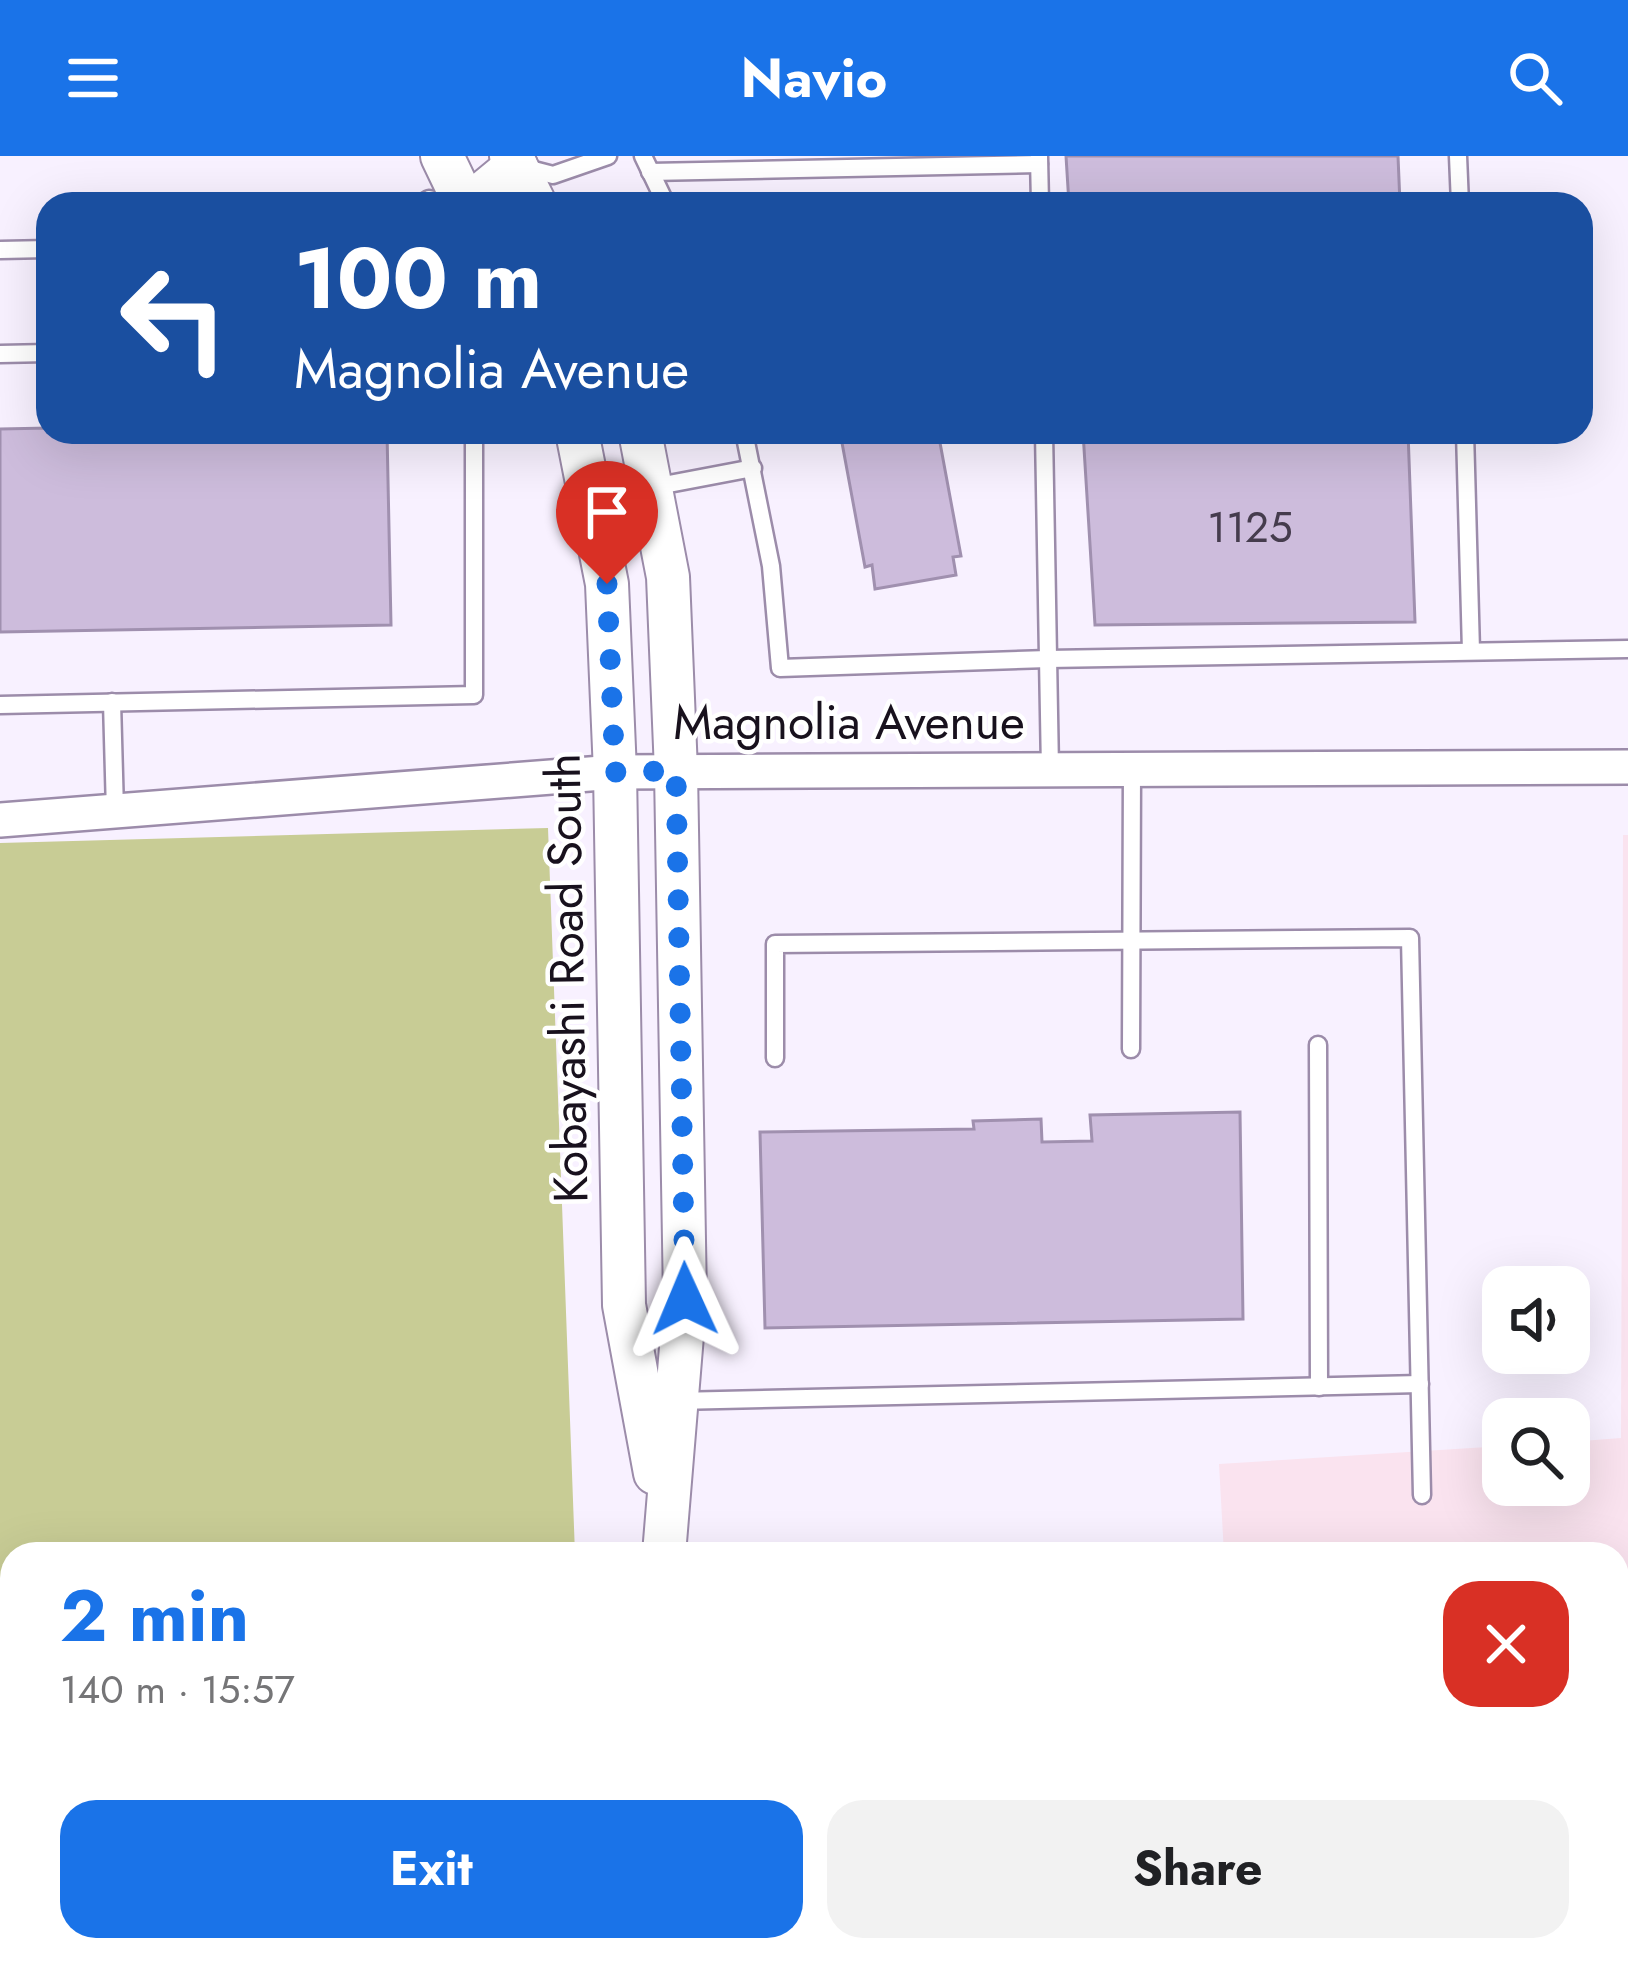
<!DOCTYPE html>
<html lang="en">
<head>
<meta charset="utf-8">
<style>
  body { margin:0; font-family:Jost,sans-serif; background:#f2f2f2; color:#202124; height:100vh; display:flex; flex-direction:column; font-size:45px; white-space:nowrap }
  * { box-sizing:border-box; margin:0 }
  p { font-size:39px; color:#757577 }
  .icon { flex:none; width:66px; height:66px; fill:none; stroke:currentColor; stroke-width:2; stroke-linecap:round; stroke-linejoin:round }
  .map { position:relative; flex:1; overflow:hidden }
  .sheet { position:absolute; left:0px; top:1386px; width:1629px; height:420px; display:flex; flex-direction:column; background:#fff; border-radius:36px 36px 0 0; box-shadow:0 12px 48px #0002 }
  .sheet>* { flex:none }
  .banner { position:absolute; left:36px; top:36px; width:1557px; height:252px; border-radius:36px; box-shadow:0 12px 48px #0002; background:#1a4fa0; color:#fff; overflow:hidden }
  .buttons { position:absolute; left:1482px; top:1110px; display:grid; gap:24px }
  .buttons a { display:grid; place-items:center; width:108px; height:108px; border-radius:24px; background:#fff; box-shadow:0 12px 48px #0002; font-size:60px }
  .pin { position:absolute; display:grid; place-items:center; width:102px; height:102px; color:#fff; margin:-123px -51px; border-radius:50% 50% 50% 0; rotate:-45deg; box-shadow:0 0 12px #0007 }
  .pin .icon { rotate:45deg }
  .me { position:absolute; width:132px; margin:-66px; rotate:359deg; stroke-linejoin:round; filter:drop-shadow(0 0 9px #0008) }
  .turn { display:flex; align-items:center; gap:42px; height:252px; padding:0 60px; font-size:54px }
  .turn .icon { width:156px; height:156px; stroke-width:2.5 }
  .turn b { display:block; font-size:84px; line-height:102px }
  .round { display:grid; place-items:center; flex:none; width:126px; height:126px; border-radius:36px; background:#f2f2f2 }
  .overview { display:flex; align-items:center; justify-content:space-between; height:204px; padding:0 60px }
  h1 { font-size:72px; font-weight:700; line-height:90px; color:#1a73e8 }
  .button { display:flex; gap:24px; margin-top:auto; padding:24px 60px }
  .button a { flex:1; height:138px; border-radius:36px; background:#1a73e8; color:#fff; font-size:48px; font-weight:700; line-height:138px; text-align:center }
  .button a+a { background:#f2f2f2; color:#202124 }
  header { display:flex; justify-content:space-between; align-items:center; height:156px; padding:0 60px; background:#1a73e8; color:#fff; font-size:54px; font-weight:700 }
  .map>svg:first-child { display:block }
  .commercial { fill:#fae3ef }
  .green { fill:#c8cc95 }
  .building { fill:#cdbcdc; stroke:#a090af; stroke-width:3 }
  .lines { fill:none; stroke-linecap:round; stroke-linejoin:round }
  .service-casing { stroke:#9c8caa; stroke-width:21 }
  .minor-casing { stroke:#9c8caa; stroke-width:38 }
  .tertiary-casing { stroke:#9c8caa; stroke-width:46 }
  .service { stroke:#fff; stroke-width:16 }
  .minor { stroke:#fff; stroke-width:33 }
  .tertiary { stroke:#fff; stroke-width:42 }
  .route { stroke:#1a73e8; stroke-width:21; stroke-dasharray:0 37.8 }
  .labels { text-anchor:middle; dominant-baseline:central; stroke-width:9; stroke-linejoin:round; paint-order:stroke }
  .number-label { font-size:42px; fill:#453c4d }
  .street-label { font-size:48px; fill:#18111d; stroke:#fff }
</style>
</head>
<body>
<header><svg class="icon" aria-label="menu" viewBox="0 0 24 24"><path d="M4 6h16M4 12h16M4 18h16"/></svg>Navio<svg class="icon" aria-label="search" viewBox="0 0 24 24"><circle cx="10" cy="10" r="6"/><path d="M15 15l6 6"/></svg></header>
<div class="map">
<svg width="1628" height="1806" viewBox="0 0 1628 1806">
  <rect width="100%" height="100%" fill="#f8f1ff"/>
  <!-- commercial -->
  <polygon class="commercial" points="1623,679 1628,679 1628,1806 1250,1806 1249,1794 1617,1794 1617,1398 1224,1398 1219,1308 1503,1290 1503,1329 1569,1329 1569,1286 1621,1282"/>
  <!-- green -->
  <g class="green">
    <polygon points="548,672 575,1398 12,1398 12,1786 0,1786 0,687"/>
    <polygon points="52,1794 552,1794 544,1806 77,1806"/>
  </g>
  <!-- building -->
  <g class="building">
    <polygon points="1066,0 1398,0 1400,48 1069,48"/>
    <polygon points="48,272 48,276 387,276 391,469 0,476 0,273"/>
    <polygon points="840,276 938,276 961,400 953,401 956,419 875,433 872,409 865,411"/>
    <polygon points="1083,276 1408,276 1415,466 1095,469"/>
    <polygon points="1240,956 1243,1163 765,1172 760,976 974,973 973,965 1041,963 1042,986 1092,985 1090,959"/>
  </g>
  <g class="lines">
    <defs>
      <g id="service">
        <polyline points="643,0 666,48"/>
        <polyline points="1458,0 1460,48"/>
        <polyline points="1039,1 1040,48"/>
        <polyline points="522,11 553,19 608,0"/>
        <polyline points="650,16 1039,8"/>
        <polyline points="421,48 429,43 450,48"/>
        <polyline points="0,94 48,93"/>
        <polyline points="0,198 48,197"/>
        <polyline points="744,276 771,410 780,512 1048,503 1628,493"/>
        <polyline points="1044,276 1050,614"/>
        <polyline points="1465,276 1471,495"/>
        <polyline points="653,331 753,312"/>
        <polyline points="112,546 115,655"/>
        <polyline points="0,549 474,539 474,276"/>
        <polyline points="1318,889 1319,1231"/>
        <polyline points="1131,893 1132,613"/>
        <polyline points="775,902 775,788 1410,782 1422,1339"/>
        <polyline points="676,1245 1420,1228"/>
      </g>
      <polyline id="minor" points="0,664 615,616 1628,611"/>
      <g id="tertiary">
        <polyline points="442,0 465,48"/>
        <polyline points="511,0 535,48"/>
        <polyline points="470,48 516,10"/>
        <polyline points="577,276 607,428 615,616 624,1149 655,1317"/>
        <polyline points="640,276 668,421 676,615 685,1143 664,1398"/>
        <polyline points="620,1806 625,1794"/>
      </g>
    </defs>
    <!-- service casing -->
    <use href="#service" class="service-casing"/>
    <!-- minor casing -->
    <use href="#minor" class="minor-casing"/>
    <!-- tertiary casing -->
    <use href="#tertiary" class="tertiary-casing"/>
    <!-- service -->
    <use href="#service" class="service"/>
    <!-- minor -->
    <use href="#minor" class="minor"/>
    <!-- tertiary -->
    <use href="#tertiary" class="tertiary"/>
  </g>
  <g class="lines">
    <!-- route -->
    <polyline class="route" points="607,428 615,616 676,615 685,1143"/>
  </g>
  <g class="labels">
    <!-- number labels -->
    <g class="number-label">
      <text x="1250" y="371">1125</text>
    </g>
    <!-- street labels -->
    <g class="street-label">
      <text x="849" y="566">Magnolia Avenue</text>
      <text transform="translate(567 822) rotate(-91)">Kobayashi Road South</text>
    </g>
  </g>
</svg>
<div class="buttons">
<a><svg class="icon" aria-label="sound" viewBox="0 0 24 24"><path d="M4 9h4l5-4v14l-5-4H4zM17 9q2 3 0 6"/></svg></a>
<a><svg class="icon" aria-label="search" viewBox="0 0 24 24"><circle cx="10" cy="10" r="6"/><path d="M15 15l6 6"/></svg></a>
</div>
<div class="pin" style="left:607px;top:428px;background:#d93025"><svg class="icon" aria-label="arrive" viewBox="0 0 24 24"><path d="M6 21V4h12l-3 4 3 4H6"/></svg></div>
<svg class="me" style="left:685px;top:1143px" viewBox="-20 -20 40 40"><path d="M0-17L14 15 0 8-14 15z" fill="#1a73e8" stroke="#fff" stroke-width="4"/></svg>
<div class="banner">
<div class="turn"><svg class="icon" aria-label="left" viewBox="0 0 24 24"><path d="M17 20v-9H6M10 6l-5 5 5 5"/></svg><div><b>100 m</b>Magnolia Avenue</div></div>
</div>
<section class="sheet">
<div class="overview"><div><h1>2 min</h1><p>140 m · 15:57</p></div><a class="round" style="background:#d93025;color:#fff"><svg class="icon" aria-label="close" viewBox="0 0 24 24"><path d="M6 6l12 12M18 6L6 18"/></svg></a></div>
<div class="button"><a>Exit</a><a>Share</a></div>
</section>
</div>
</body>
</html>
